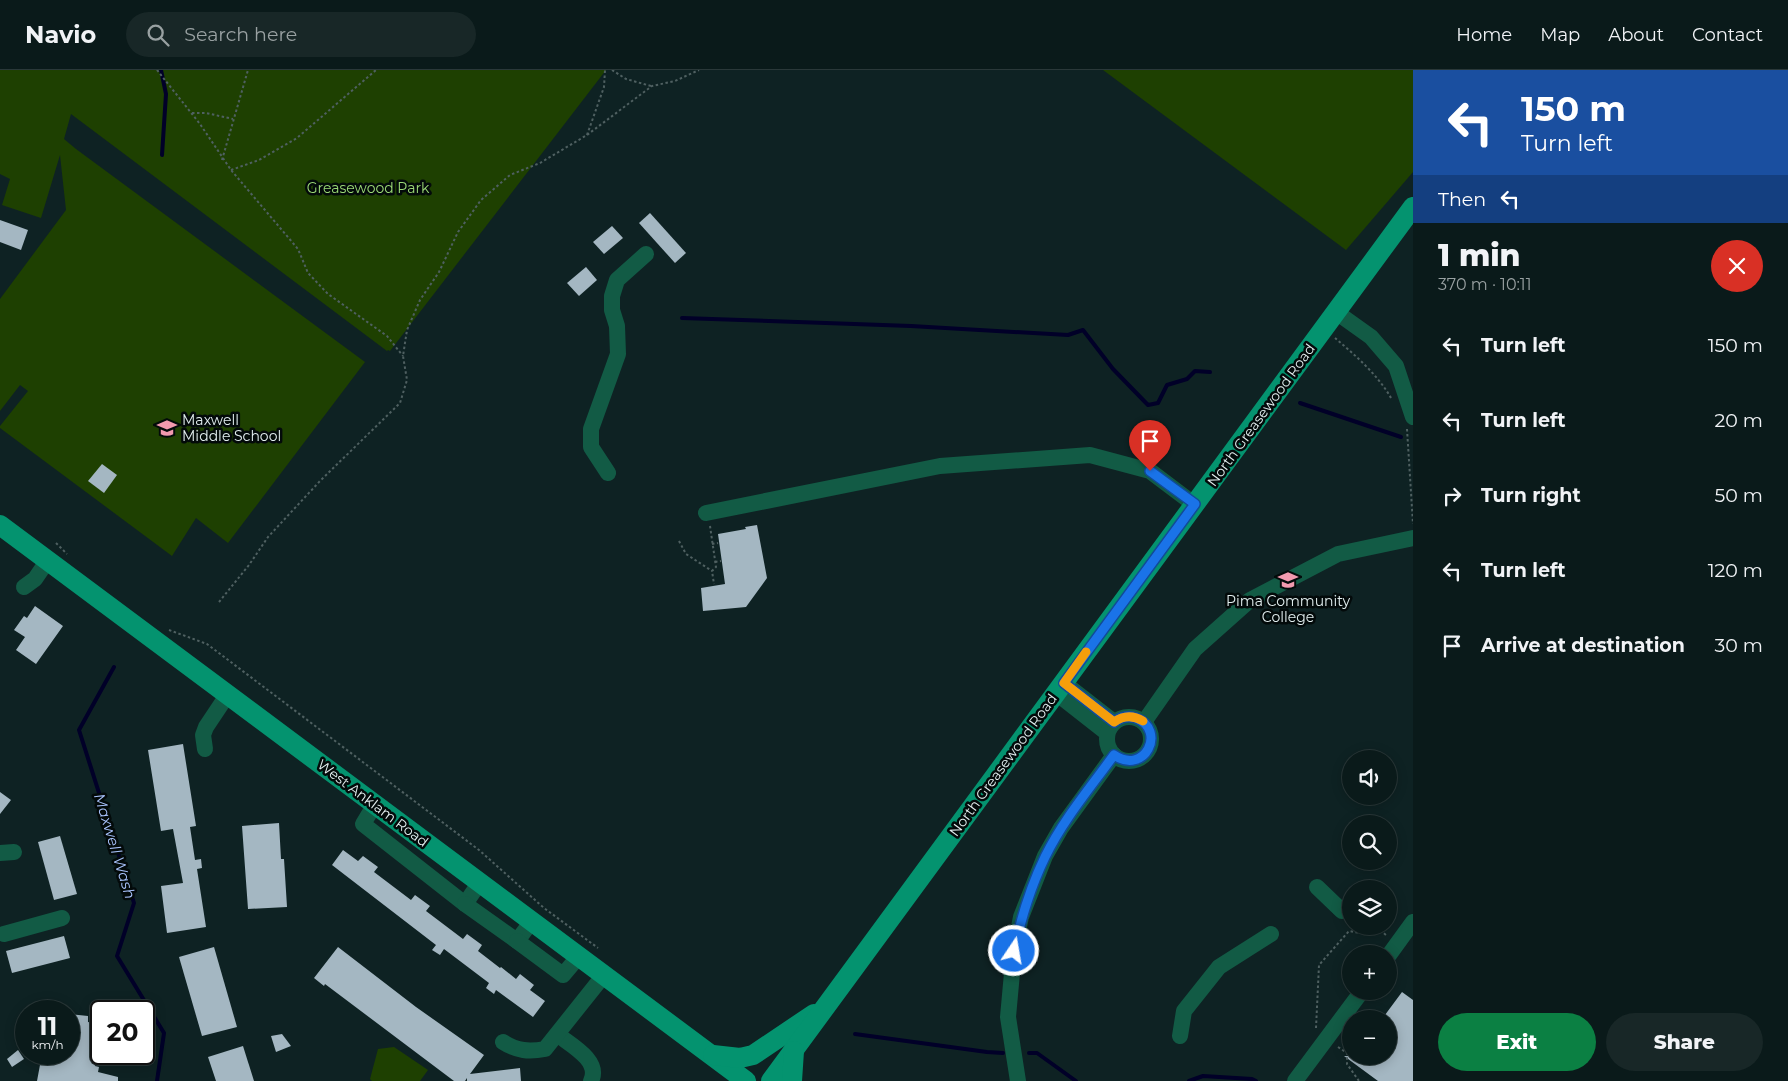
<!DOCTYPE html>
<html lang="en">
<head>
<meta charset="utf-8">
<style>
  body { margin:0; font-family:Montserrat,sans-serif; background:#182727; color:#f1f3f6; height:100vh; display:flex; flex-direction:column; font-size:19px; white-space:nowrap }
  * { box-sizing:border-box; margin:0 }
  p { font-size:16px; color:#99a1a2 }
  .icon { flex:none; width:28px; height:28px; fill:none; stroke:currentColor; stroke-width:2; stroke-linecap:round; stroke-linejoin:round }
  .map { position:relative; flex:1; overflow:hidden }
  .sheet { display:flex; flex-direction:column; background:#0a1a1a; width:375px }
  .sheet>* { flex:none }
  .guide { background:#1a4fa0; color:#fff; overflow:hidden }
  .controls { position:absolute; left:1342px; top:680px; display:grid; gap:10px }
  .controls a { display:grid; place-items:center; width:55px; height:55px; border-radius:50%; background:#0a1a1a; box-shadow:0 2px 12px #0003,0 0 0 1px #2a3839; font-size:25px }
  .speed { position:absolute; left:15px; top:930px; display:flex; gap:10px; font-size:25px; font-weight:700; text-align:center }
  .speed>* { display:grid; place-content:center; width:65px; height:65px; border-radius:50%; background:#0a1a1a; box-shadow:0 2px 12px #0003,0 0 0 1px #2a3839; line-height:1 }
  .speed small { font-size:12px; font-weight:400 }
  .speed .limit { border:2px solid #111; border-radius:8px; background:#fff; color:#111 }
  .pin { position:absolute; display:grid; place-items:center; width:42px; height:42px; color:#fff; margin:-51px -21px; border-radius:50% 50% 50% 0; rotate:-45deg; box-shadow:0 0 5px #0007 }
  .pin .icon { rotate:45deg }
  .me { position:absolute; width:55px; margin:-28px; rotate:12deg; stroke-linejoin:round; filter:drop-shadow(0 0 4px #0008) }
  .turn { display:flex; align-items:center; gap:18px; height:105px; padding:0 25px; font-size:22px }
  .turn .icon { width:65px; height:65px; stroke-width:2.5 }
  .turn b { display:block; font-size:35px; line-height:42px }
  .then { display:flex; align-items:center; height:48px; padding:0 25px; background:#0003; gap:10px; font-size:19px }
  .round { display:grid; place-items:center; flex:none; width:52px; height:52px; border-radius:26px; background:#182727 }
  .overview { display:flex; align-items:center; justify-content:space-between; height:85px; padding:0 25px }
  h1 { font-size:30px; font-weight:800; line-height:38px }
  .action { display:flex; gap:10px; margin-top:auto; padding:10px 25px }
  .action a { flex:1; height:58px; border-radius:30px; background:#0b8043; color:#fff; font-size:20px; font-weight:800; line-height:58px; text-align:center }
  .action a+a { background:#182727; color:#f1f3f6 }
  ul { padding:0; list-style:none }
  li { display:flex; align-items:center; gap:15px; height:75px; padding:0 25px }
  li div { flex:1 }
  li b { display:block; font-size:19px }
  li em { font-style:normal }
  header { display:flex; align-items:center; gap:30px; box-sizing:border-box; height:70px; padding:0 25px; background:#0a1a1a; border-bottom:1px solid #2a3839 }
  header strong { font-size:24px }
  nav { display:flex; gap:28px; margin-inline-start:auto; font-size:18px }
  .search { width:350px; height:45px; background:#182727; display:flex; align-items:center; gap:12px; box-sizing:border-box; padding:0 18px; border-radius:28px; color:#99a1a2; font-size:19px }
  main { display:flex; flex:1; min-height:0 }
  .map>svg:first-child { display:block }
  .green { fill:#1e4001 }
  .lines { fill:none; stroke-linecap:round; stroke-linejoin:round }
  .stream { stroke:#010028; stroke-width:4 }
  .building { fill:#a4b7c2 }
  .path { stroke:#4f6061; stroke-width:2; stroke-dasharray:2.5 2.5; stroke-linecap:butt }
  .minor { stroke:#125b45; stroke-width:16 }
  .major { stroke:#04936f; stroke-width:20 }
  .route-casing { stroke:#114b97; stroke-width:12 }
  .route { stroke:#1a73e8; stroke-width:9 }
  .slow { stroke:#f59e0b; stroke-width:9 }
  .labels { text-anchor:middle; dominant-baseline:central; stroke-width:5; stroke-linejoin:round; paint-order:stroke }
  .park-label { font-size:14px; fill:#9cda77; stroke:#030a0a }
  .street-label { font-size:14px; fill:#e3eff0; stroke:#030a0a }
  .poi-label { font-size:14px; fill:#e3eff0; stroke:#030a0a; text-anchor:start }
  .water-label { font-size:15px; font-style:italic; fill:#a9c3fd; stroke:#030a0a }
</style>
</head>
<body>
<header>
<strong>Navio</strong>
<div class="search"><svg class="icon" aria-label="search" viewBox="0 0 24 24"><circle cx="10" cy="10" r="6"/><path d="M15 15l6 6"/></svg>Search here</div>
<nav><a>Home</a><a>Map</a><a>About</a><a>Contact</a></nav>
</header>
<main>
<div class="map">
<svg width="1413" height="1011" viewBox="0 0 1413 1011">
  <rect width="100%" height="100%" fill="#0e2223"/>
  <!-- green -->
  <g class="green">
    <polygon points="0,0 606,0 390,281 388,280 387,281 71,44 64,69 76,79 365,292 228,473 196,448 172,486 0,358 0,356 28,321 20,315 0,341 0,229 66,140 60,85 41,148 2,135 10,109 0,104"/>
    <polygon points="1103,0 1413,0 1413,102 1346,180"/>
    <polygon points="394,977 428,1000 420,1011 372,1011 370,1009 378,979"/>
  </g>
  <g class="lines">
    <!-- stream -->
    <g class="stream">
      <polyline points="161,0 166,24 162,85"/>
      <polyline points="682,248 911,256 1068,265 1083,260 1113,299 1148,335 1158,333 1167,315 1187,309 1195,301 1210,302"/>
      <polyline points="1300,333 1401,367"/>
      <polyline points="114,597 79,660 134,833 117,886 164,963 157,1011"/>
      <polyline points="855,964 987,982 1003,983"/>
      <polyline points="1029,983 1037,983 1076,1011"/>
      <polyline points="1189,1011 1203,1006 1252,1009 1256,1011"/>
    </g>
  </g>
  <!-- building -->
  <g class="building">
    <polygon points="650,143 686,183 675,193 639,153"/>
    <polygon points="0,150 28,160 21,180 0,172"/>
    <polygon points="612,156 623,168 604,184 593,172"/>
    <polygon points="586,197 597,210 579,226 567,213"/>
    <polygon points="102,394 117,405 104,423 88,411"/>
    <polygon points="757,455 767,508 746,537 703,541 701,518 725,514 718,464 746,459 745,457"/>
    <polygon points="35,536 63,556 36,594 16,580 25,567 14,560 24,546 27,548"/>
    <polygon points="183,674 196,756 190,757 195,790 201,789 202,798 197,799 206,857 167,863 161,816 183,813 173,759 161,761 148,680"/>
    <polygon points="0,722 11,730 0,744"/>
    <polygon points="279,753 281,789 284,789 287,837 248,839 242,756"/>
    <polygon points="60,766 77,824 54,830 38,772"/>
    <polygon points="343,780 358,791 363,786 378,797 374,802 411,830 415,825 430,836 426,841 463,869 467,864 482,875 478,881 500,898 501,897 516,909 520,904 534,915 530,920 545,931 533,947 496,920 494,924 486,918 489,913 444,879 440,885 432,880 436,875 332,795"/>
    <polygon points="64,866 70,888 12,903 6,881"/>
    <polygon points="214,877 237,957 202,966 179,887"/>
    <polygon points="338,877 416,937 484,985 470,1004 520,998 521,1011 467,1011 467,1008 465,1011 454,1011 325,914 324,916 314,908"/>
    <polygon points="1402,922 1413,930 1413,1011 1378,1011 1344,986 1389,986 1389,949 1382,949"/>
    <polygon points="69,944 88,946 88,952 99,954 99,965 101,965 95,996 99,997 98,1002 118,1007 118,1011 37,1011 42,984 69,984"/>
    <polygon points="282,964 291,976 276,982 271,966"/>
    <polygon points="243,976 254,1011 216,1011 208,987"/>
    <polygon points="18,980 24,989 12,997 7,989"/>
  </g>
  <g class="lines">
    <!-- path -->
    <g class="path">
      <polyline points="157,0 200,54 231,100 298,179 308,203 328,224 387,266 403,286"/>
      <polyline points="612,0 626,9 651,16"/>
      <polyline points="192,43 206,43 233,49"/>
      <polyline points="587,65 604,17 605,0"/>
      <polyline points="222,90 248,0"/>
      <polyline points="231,100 259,90 297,68 376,0"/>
      <path d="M1335,268C1355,285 1378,305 1391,328"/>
      <polyline points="1407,359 1413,454"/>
      <polyline points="710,456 716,497 712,501 714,514"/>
      <polyline points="679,471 686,484 712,501"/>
      <polyline points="56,473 67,484"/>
      <polyline points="712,474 718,473"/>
      <polyline points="715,492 721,491"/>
      <polyline points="219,532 249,495 268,467 320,411 400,333 407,310 403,286 407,260 420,230 439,202 458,162 481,130 510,105 540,93 587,65 652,16 675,11 699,0"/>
      <polyline points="169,560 207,574 479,780 544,838 598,878"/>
      <polyline points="1316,958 1319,895 1349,861 1360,863 1380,860 1386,865"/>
      <polyline points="1338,977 1347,983 1347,994 1359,1011"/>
    </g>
    <!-- minor -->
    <g class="minor">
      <polyline points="1336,242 1371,267 1396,296 1413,347"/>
      <polyline points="608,403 591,377 591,359 618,284 617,256 612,240 612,226 617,210 646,184"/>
      <polyline points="706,443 940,396 1090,385 1150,401 1195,435"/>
      <polyline points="24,517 35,509 48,490"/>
      <polyline points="1064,613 1114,652"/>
      <polyline points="1056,623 1107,663"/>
      <circle cx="1129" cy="669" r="22"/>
      <polyline points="1144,652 1195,579 1250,530 1338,484 1413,468"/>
      <polyline points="205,679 203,665 206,657 228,624"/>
      <polyline points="375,734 363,754 465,834 480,812"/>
      <polyline points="0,783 14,782"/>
      <polyline points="1317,817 1342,841"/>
      <polyline points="465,834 517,871 532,851"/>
      <polyline points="4,864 62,848"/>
      <polyline points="517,871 563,905 579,886"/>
      <polyline points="1389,885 1413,852"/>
      <path d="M558,965C571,975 601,991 591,1011"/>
      <polyline points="1180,966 1184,941 1219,897 1271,864"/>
      <path d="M503,972C517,981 529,982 545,979L604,905"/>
      <polyline points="1018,1011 1008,947 1014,881 1021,847 1045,786 1061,758 1114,685"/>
      <polyline points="1295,1011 1362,921"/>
    </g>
    <!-- major -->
    <g class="major">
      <polyline points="0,455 746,1011"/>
      <polyline points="713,985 740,988 753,985 814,944"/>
      <polyline points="771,1011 1413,137"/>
      <polyline points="792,1011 794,981"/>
    </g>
  </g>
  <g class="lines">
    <defs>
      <path id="route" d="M1014,881C1021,848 1030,818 1045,787C1063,750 1090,718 1114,685C1145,706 1167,660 1136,648C1128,645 1121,647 1114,652L1064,613L1195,434L1150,401"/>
    </defs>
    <!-- route casing -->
    <use href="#route" class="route-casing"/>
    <!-- route -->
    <use href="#route" class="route"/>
    <!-- slow -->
    <path class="slow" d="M1086,582L1064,613L1114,652C1124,645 1133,645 1143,651"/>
  </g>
  <!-- icons -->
  <defs>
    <symbol id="school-bare" viewBox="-9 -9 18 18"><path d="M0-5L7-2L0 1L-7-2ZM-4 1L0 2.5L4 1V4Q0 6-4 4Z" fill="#f29aaf" stroke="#030a0a" stroke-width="2.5" paint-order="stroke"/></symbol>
    <symbol id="university-bare" viewBox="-9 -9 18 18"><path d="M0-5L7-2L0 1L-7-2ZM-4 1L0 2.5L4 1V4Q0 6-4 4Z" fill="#f29aaf" stroke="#030a0a" stroke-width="2.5" paint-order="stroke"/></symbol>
  </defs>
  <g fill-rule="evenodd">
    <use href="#school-bare" x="153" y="344" width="28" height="28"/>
    <use href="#university-bare" x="1274" y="496" width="28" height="28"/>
  </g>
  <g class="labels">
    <!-- park labels -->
    <g class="park-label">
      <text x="368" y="118">Greasewood Park</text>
    </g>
    <!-- street labels -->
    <g class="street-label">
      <text transform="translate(1261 345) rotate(-54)">North Greasewood Road</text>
      <text transform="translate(1003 695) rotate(-54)">North Greasewood Road</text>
      <text transform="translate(373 733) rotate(37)">West Anklam Road</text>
    </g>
    <!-- poi labels -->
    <g class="poi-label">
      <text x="182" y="350">Maxwell<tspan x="182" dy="16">Middle School</tspan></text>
      <text x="1288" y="531" text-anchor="middle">Pima Community<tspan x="1288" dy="16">College</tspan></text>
    </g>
    <!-- water labels -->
    <g class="water-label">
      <text transform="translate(115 776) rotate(73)">Maxwell Wash</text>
    </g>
  </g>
</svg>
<div class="controls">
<a><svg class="icon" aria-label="sound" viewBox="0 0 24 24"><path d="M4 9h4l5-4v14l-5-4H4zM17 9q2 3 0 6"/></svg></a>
<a><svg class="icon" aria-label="search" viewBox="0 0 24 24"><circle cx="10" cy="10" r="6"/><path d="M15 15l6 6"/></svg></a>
<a><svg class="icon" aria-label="layers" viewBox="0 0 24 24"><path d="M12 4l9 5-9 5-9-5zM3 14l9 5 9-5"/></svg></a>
<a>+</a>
<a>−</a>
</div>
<div class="speed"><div>11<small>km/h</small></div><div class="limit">20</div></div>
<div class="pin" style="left:1150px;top:401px;background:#d93025"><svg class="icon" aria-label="arrive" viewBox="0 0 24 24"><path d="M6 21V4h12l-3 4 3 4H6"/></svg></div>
<svg class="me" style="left:1014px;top:881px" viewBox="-20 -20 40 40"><circle r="17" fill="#1a73e8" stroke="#fff" stroke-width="3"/><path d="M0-11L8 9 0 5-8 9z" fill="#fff"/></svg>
</div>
<section class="sheet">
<div class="guide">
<div class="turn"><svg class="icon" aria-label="left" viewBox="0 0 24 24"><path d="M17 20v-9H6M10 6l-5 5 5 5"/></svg><div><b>150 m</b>Turn left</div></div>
<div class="then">Then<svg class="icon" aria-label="left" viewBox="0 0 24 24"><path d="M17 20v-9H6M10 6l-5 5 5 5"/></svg></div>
</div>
<div class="overview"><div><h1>1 min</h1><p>370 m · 10:11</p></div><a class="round" style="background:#d93025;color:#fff"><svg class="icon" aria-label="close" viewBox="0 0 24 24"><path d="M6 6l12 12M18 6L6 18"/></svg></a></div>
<ul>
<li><svg class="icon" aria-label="left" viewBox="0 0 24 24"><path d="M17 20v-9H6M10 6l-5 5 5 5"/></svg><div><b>Turn left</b></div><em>150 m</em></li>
<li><svg class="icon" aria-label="left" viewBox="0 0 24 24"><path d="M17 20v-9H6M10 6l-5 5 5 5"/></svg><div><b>Turn left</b></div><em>20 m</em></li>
<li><svg class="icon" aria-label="right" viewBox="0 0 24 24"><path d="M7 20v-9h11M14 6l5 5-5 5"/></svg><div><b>Turn right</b></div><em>50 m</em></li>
<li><svg class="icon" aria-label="left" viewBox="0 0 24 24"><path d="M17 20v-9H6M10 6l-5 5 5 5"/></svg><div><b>Turn left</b></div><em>120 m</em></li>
<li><svg class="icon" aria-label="arrive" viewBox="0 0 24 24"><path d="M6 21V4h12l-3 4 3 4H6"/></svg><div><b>Arrive at destination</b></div><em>30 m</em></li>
</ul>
<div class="action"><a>Exit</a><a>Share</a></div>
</section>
</main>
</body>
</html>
